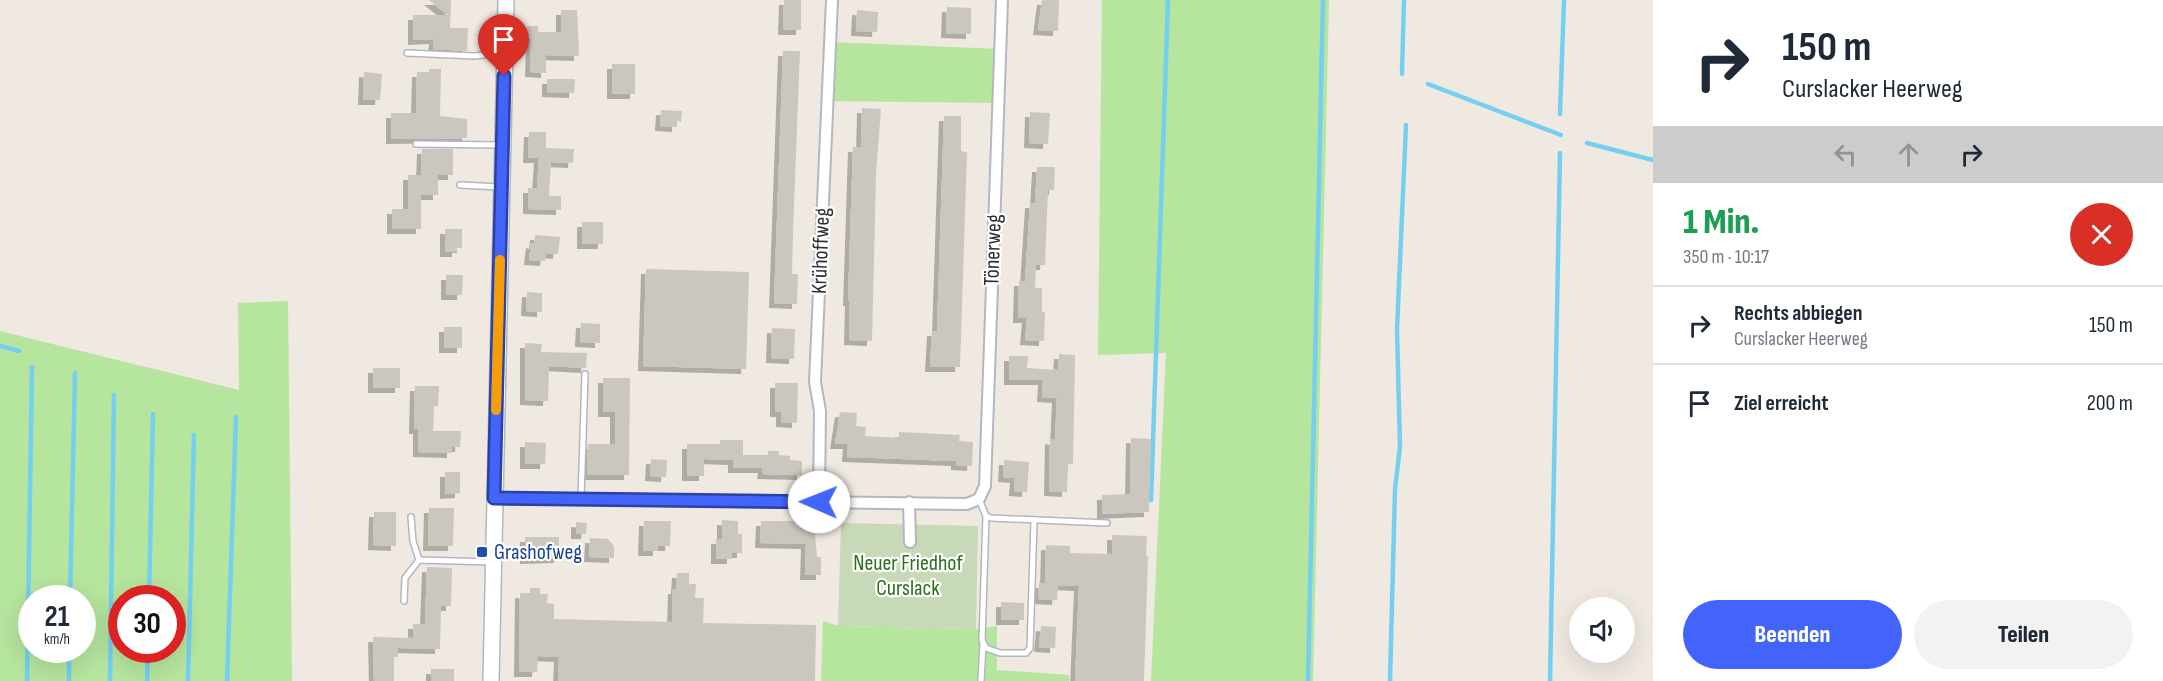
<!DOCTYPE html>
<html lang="de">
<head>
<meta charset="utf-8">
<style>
  body { margin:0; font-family:"Sofia Sans Condensed",sans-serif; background:#f2f2f3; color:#1f2937; height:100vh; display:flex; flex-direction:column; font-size:22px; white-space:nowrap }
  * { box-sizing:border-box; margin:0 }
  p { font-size:20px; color:#747a83 }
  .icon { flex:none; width:33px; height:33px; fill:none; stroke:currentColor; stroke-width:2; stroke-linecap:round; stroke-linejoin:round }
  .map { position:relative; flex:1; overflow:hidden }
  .side { display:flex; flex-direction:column; background:#fff; width:510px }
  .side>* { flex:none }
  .top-card { background:#fff; color:#1f2937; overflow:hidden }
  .controls { position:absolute; left:1569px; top:597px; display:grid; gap:12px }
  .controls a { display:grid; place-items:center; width:66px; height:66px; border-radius:50%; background:#fff; box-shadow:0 6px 24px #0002; font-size:30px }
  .speed { position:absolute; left:18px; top:585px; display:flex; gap:12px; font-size:30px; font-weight:700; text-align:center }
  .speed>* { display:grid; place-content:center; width:78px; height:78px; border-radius:50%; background:#fff; box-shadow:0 6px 24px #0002; line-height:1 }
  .speed small { font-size:15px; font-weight:400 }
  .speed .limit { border:9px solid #d22; background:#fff; color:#111 }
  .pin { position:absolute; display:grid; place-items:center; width:51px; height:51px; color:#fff; margin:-62px -26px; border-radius:50% 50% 50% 0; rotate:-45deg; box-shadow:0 0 6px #0007 }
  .pin .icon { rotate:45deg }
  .me { position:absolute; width:66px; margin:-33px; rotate:271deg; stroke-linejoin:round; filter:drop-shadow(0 0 4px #0008) }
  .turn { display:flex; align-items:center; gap:21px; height:126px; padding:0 30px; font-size:27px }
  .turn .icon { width:78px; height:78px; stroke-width:2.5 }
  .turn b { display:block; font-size:42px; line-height:51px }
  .lanes { display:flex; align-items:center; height:57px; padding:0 30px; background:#0003; justify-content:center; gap:30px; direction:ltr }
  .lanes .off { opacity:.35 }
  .round { display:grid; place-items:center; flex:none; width:63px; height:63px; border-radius:32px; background:#f2f2f3 }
  .overview { display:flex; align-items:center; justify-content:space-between; height:102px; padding:0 30px }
  h1 { font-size:36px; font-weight:800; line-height:45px; color:#1e9e55 }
  .action { display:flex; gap:12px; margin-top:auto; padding:12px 30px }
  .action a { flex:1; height:69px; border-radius:36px; background:#4264fb; color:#fff; font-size:24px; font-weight:800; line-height:69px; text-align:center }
  .action a+a { background:#f2f2f3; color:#1f2937 }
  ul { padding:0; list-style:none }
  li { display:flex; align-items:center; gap:18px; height:78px; padding:0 30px; border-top:2px solid #e0e1e3 }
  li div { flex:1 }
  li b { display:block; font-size:22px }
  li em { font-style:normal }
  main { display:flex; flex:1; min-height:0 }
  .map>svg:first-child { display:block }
  .green { fill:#b6e59e; fill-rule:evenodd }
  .cemetery { fill:#c8d9b8 }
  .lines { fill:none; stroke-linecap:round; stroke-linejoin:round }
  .stream { stroke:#75cff0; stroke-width:4.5 }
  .building { fill:#cbc7bf; filter:url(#shadow) }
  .lane-casing { stroke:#b4b7c1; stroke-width:8 }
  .street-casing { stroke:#b4b7c1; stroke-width:14 }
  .secondary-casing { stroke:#b4b7c1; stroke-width:18 }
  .lane { stroke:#fff; stroke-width:5 }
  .street { stroke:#fff; stroke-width:10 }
  .secondary { stroke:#fff; stroke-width:15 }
  .route-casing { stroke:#2b41a3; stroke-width:15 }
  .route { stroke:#4264fb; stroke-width:10 }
  .slow { stroke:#f59e0b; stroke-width:10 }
  .transit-dot { fill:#1a4fb4; stroke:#fff; stroke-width:2 }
  .labels { text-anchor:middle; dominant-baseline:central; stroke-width:4.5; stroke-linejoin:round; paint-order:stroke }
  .street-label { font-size:22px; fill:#2e2e2e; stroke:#fff }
  .transit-label { font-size:22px; fill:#164399; stroke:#fff; text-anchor:start }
  .park-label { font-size:22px; fill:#2c6e1b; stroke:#fff }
</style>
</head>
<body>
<main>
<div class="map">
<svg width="1653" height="681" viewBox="0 0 1653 681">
  <defs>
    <filter id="shadow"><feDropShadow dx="-5" dy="5" stdDeviation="0" flood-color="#0004"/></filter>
  </defs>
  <rect width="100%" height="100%" fill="#efe9e1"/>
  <!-- green -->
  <g class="green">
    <polygon points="1102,0 1329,0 1313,681 1151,681 1166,353 1098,355"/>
    <polygon points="830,42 1001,49 999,103 826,101"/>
    <path d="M288,301L292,681H0V331L239,390L238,303ZM32,598H82V650H32ZM122,598H172V650H122Z"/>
    <polygon points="823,621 838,626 976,629 997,626 997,670 1069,675 1069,681 821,681"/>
  </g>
  <!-- cemetery -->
  <polygon class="cemetery" points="841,523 978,526 976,629 838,626"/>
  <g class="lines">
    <!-- stream -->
    <g class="stream">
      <polyline points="1402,74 1404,0"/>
      <polyline points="1428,84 1561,135"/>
      <polyline points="1560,114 1564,0"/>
      <polyline points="1587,143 1653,160"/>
      <polyline points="0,346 19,351"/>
      <polyline points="1151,500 1168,0"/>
      <polyline points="70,598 75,373"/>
      <polyline points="149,598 153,414"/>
      <polyline points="27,681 32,367"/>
      <polyline points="69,681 69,650"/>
      <polyline points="110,681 114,395"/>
      <polyline points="147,681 148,650"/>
      <polyline points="188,681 194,435"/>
      <polyline points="227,681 236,417"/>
      <polyline points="1308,681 1323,0"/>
      <polyline points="1390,681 1395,489 1400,447 1397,330 1406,125"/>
      <polyline points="1550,681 1560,153"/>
    </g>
  </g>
  <!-- building -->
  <g class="building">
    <polygon points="429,0 451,0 450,28 468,28 467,51 433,49 434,39 413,40 413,15 448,15"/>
    <polygon points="784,0 801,0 801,30 783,30"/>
    <polygon points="1042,0 1059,0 1058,31 1038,30"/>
    <polygon points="947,7 971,8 971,34 946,33"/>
    <polygon points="561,10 577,10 579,56 546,55 546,73 530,72 531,39 527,39 527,26 538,26 538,32 561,32"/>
    <polygon points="857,10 878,12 877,32 856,31"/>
    <polygon points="783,51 800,51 793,231 792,274 798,274 797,304 774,303"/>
    <rect x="612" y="64" width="23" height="30"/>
    <polygon points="429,69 441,69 440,116 467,119 467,138 391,139 391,113 416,113 417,72 429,72"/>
    <polygon points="364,72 382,74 380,100 363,100"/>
    <polygon points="547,79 575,79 574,93 547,92"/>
    <polygon points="862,108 881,109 876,174 872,341 849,340 850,301 848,301 853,147 861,147"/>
    <polygon points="661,110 682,111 681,122 677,121 677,127 660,126"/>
    <polygon points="1030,112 1050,113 1048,144 1029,143"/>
    <polygon points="944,116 961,116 961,151 967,152 960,367 930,367 932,331 937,331"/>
    <polygon points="529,132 546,132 546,148 574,149 573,163 551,162 549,196 561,196 561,210 528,209 528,188 537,188 539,158 528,158"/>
    <polygon points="422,149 453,149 453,175 438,175 438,195 421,195 421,229 392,229 392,209 408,209 408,175 421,175"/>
    <polygon points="1037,167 1055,167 1054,190 1048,190 1045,265 1036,265 1035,288 1042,288 1042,312 1045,312 1044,341 1025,340 1027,318 1018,318 1019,281 1025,281 1030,203 1035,203"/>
    <rect x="582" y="222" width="21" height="22"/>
    <polygon points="445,229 462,229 462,248 457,248 457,252 445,252"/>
    <polygon points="535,235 560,237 558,254 546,253 545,261 529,260 531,243 534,244"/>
    <polygon points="646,269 749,272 746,369 643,366"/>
    <polygon points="446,275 463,275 462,295 446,295"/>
    <polygon points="527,292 542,293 542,312 526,311"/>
    <polygon points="581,323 600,324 600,343 580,342"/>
    <rect x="444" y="327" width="18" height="21"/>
    <polygon points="772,328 795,329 794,359 771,358"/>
    <polygon points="525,343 542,344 541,352 587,353 586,368 549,366 548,401 525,400"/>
    <polygon points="1059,354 1075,355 1073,464 1068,464 1067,492 1049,491 1050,439 1055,440 1057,398 1042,397 1043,380 1009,380 1009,356 1028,356 1027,368 1058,370"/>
    <rect x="373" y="368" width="27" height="20"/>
    <polygon points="603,378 630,378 629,475 587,475 588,444 615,444 615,412 603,412"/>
    <polygon points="775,383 798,383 797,423 781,422 781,412 775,412"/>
    <polygon points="415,386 439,386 438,406 434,406 433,431 461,431 460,447 452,447 452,453 418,452 418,429 414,429"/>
    <polygon points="840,412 857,413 856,426 866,427 865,436 899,438 899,432 960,435 959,441 973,442 972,466 956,465 956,461 847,457 848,444 835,444"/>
    <polygon points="1131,438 1151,439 1149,512 1102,514 1102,495 1130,494"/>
    <polygon points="720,440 743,440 743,455 768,455 768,451 779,451 779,455 790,456 790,460 802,461 802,475 762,474 763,468 733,468 733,460 704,459 704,476 687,476 687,444 720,444"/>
    <polygon points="525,442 546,443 545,464 525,464"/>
    <polygon points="651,459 667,460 666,477 650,476"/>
    <polygon points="1004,460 1029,462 1027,492 1014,491 1015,478 1003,477"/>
    <polygon points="445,472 460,472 460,493 445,494"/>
    <polygon points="429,508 454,508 453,546 428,546"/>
    <polygon points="374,512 396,512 396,546 373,545"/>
    <polygon points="722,520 738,521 738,534 742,534 742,553 732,553 732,559 716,559 716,539 722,539"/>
    <polygon points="644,521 671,521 670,546 658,546 658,551 643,551"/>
    <polygon points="761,521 814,521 817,557 821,557 821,575 805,575 806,544 760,543"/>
    <polygon points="576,522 587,523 586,534 576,534"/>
    <polygon points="1112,535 1147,536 1146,556 1148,556 1144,681 1075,681 1079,586 1058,585 1057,600 1038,599 1039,583 1045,583 1046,545 1070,546 1070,553 1112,554"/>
    <polygon points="525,537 559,537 559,558 525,559"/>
    <polygon points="590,538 608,539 614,546 614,558 589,557"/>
    <polygon points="427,567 452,568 451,606 441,606 440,649 398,648 398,657 394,657 394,681 374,681 373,637 413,638 413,624 425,624"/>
    <polygon points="677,573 689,573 689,584 696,584 695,598 704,598 703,623 816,625 815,681 558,681 559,657 538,656 537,672 519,672 520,593 530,594 530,588 540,588 540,594 548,594 547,603 554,604 554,619 672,622 673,589 676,589"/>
    <polygon points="1001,602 1024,603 1024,620 1001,620"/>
    <polygon points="1041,626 1056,627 1055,648 1039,647"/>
    <rect x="431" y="669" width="23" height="12"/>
  </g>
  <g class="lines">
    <defs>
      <g id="lane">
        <polyline points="407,53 474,56 503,53"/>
        <polyline points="416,144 501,145"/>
        <polyline points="460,185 500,187"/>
        <polyline points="581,499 585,374"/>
        <polyline points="979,499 986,516 991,518 1107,523"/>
        <polyline points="986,516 982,640 986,648 1000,653 1026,653 1030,648 1034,521"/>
        <polyline points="411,517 413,541 419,560"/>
        <polyline points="404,601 405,578 419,560 492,562"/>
        <polyline points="981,681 983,644"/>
      </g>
      <g id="street">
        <polyline points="494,498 967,504 979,499 985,486 1002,0"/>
        <polyline points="819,502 820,411 815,382 832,0"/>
        <polyline points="909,502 910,542"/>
      </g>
      <polyline id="secondary" points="491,681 506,0"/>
    </defs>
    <!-- lane casing -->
    <use href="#lane" class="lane-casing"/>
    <!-- street casing -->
    <use href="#street" class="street-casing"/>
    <!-- secondary casing -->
    <use href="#secondary" class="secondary-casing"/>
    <!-- lane -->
    <use href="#lane" class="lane"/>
    <!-- street -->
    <use href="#street" class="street"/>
    <!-- secondary -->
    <use href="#secondary" class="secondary"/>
  </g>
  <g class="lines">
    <defs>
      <polyline id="route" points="504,76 494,498 819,502"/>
    </defs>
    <!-- route casing -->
    <use href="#route" class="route-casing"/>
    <!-- route -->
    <use href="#route" class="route"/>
    <!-- slow -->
    <polyline class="slow" points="496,410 500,260"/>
  </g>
  <!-- markers -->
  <rect class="transit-dot" x="476" y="546" width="12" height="12" rx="3"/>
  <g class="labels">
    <!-- street labels -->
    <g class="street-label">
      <text transform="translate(993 250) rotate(-88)">Tönerweg</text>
      <text transform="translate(821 251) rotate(-88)">Krühoffweg</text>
    </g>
    <!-- transit labels -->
    <g class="transit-label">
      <text x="494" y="552">Grashofweg</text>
    </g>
    <!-- park labels -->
    <g class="park-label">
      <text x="908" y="563">Neuer Friedhof<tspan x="908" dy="25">Curslack</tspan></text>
    </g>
  </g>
</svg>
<div class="controls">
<a><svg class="icon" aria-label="sound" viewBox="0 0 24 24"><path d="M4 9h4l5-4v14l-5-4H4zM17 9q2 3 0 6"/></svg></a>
</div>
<div class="speed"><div>21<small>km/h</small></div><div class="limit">30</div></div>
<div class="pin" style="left:504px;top:76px;background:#d93025"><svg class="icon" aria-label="arrive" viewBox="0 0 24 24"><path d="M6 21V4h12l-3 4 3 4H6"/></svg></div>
<svg class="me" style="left:819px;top:502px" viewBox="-20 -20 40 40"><circle r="19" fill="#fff"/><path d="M0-13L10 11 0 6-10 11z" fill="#4264fb"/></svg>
</div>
<section class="side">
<div class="top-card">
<div class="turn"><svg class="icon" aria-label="right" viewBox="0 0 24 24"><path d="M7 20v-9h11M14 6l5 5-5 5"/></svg><div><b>150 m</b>Curslacker Heerweg</div></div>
<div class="lanes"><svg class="icon off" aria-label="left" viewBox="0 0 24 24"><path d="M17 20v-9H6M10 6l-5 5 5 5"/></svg><svg class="icon off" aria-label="ahead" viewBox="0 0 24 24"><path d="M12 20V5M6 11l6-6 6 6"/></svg><svg class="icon" aria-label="right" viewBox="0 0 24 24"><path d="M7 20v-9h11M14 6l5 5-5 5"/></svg></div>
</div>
<div class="overview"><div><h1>1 Min.</h1><p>350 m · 10:17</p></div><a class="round" style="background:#d93025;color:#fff"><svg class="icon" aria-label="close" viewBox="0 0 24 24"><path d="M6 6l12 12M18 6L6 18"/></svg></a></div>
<ul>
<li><svg class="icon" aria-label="right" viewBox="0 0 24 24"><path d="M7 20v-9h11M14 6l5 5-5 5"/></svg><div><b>Rechts abbiegen</b><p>Curslacker Heerweg</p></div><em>150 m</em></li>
<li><svg class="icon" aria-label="arrive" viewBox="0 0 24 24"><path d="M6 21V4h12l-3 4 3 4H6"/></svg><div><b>Ziel erreicht</b></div><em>200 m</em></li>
</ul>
<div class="action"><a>Beenden</a><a>Teilen</a></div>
</section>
</main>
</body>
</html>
